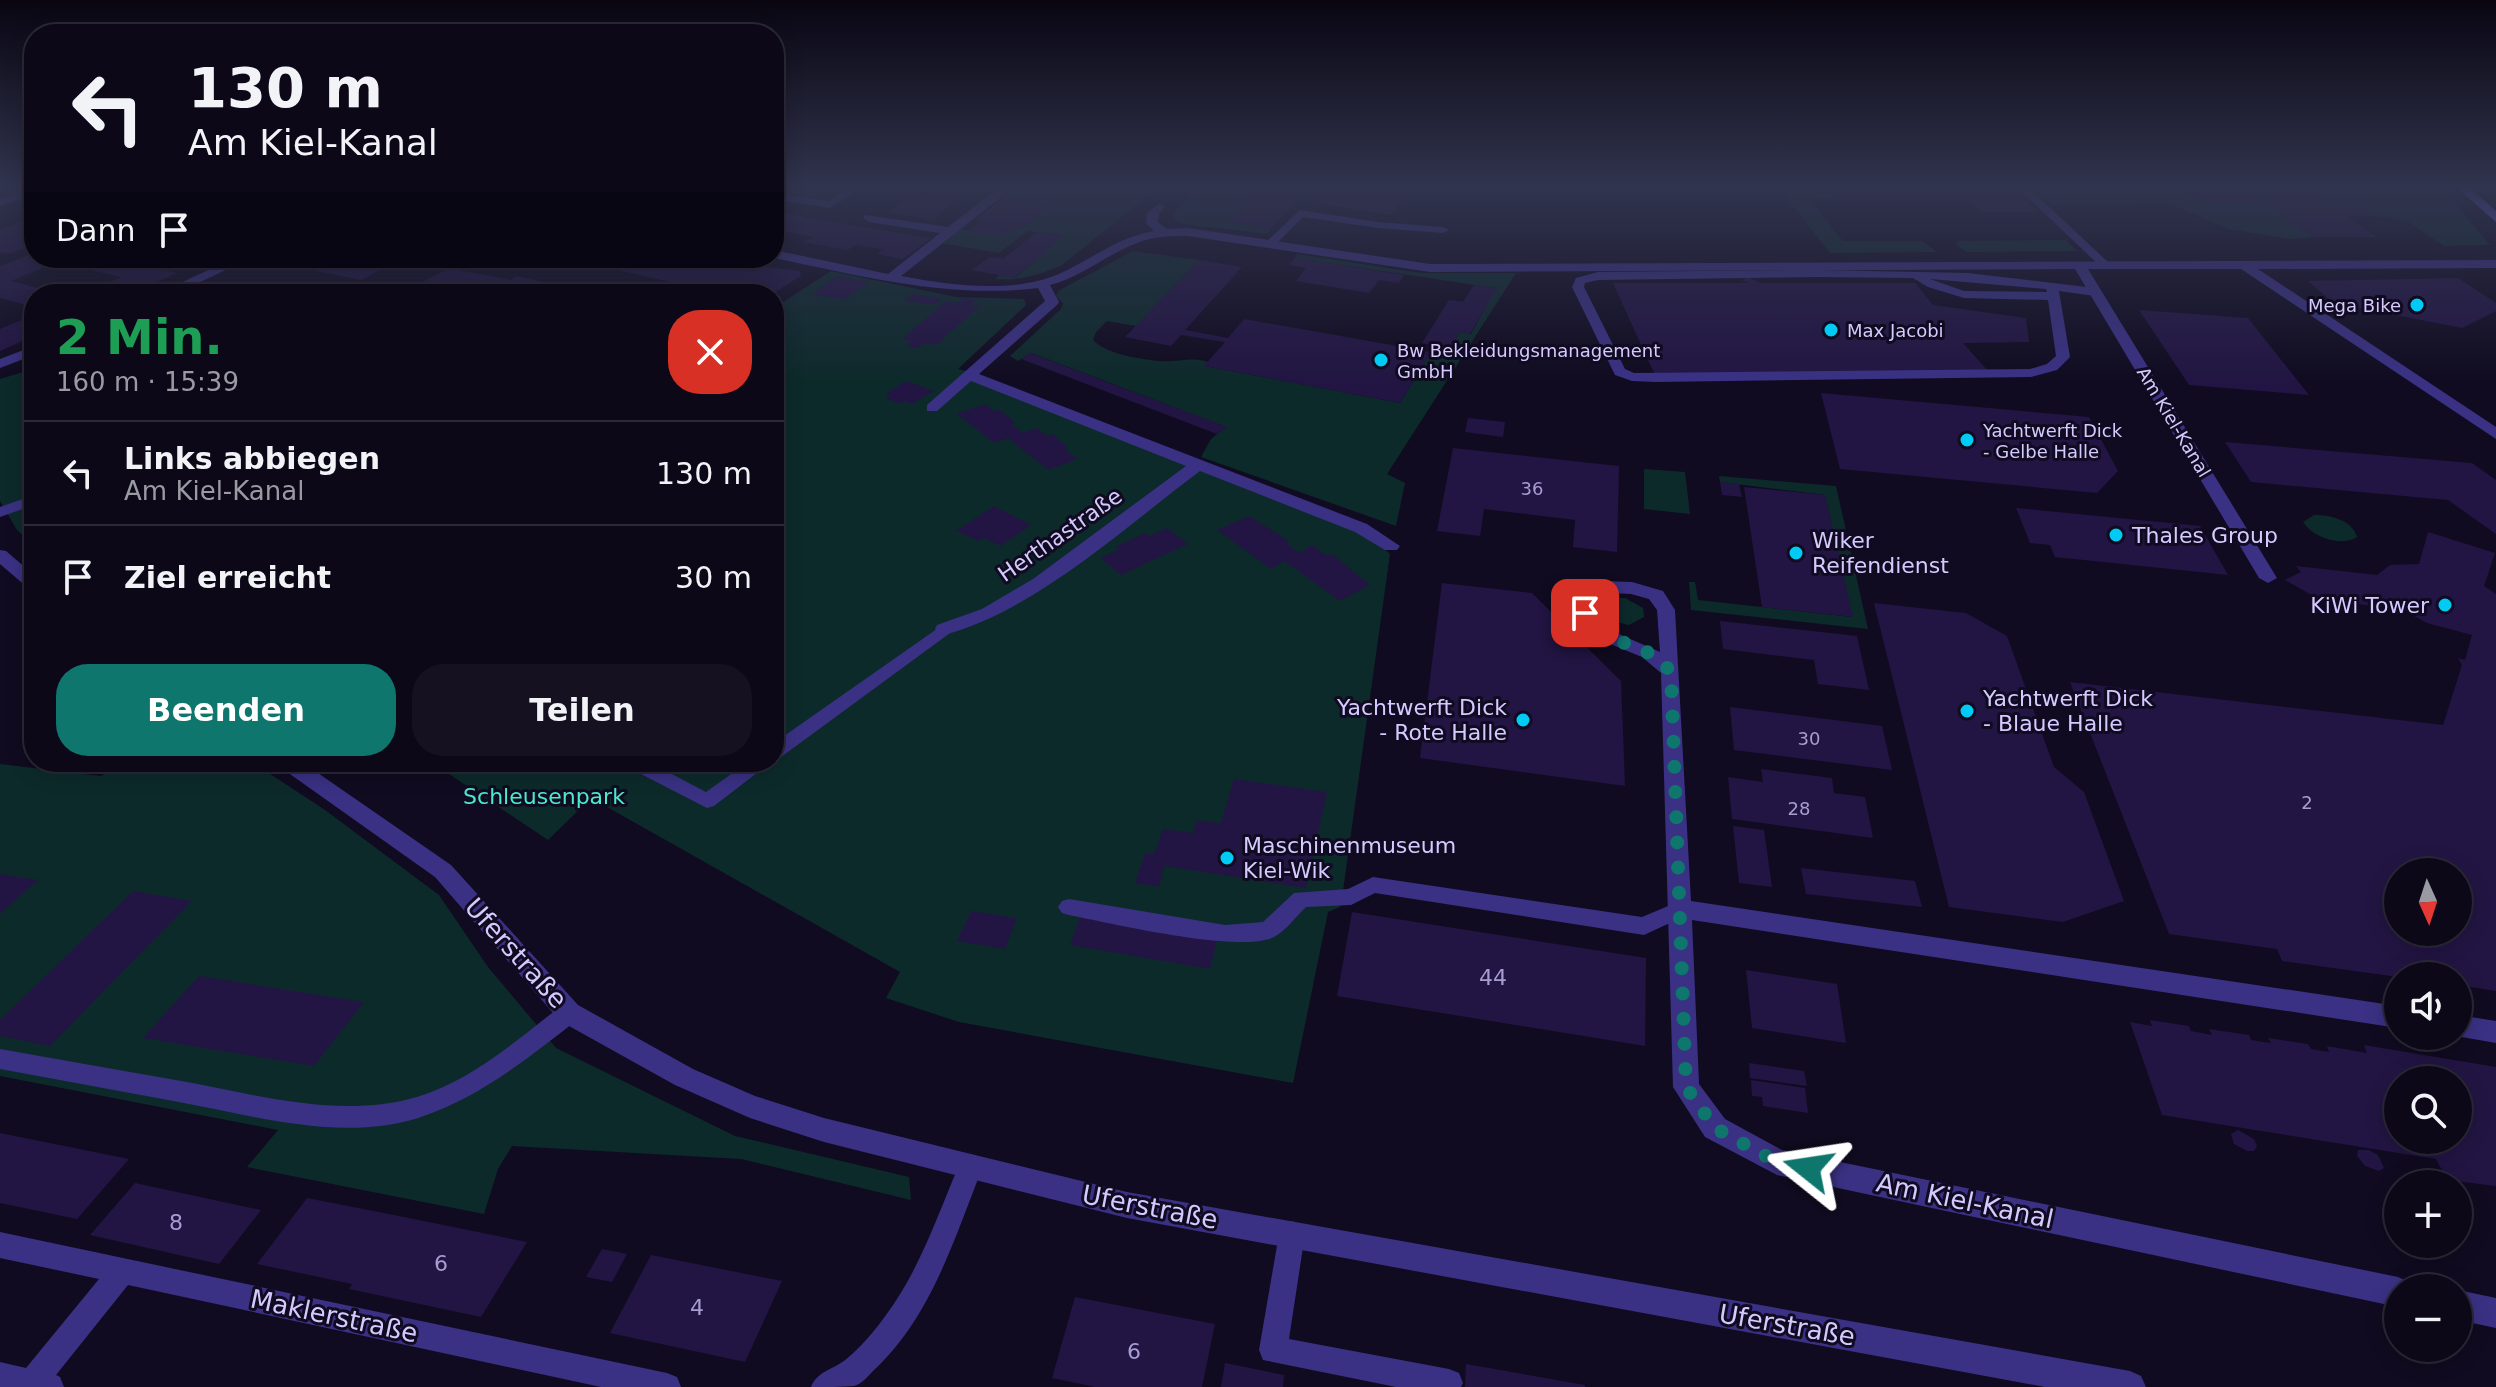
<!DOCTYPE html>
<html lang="de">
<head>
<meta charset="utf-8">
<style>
  body { margin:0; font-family:"DejaVu Sans",sans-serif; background:#151121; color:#f1f3f6; height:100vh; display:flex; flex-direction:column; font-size:30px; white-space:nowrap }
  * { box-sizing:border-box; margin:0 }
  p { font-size:26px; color:#9a9aa2 }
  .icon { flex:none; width:44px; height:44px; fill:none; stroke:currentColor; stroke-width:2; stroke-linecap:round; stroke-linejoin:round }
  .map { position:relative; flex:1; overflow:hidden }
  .drawer { position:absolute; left:24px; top:284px; width:760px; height:488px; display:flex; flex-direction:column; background:#0c0818; border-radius:32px; box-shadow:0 4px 20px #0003,0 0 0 2px #2c2937 }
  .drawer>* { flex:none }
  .banner { position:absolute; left:24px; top:24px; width:760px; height:244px; border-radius:32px; box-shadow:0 4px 20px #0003,0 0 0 2px #2c2937; background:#0c0818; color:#f1f3f6; overflow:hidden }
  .needle { width:52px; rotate:177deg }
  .fabs { position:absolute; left:2384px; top:858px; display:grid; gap:16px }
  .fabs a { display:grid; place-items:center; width:88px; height:88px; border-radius:50%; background:#0c0818; box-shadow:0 4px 20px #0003,0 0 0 2px #2c2937; font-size:40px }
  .pin { position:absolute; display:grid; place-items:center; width:68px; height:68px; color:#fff; margin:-34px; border-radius:16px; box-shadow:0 4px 12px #0006 }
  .me { position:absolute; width:88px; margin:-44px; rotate:285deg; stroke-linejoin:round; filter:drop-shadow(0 0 6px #0008) }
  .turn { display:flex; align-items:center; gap:28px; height:168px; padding:0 32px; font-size:36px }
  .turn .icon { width:104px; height:104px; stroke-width:2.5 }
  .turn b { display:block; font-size:56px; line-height:68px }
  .then { display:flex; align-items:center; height:76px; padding:0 32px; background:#0003; gap:16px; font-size:30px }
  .round { display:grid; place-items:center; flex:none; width:84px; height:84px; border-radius:32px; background:#151121 }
  .summary { display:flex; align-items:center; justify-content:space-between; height:136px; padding:0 32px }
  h1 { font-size:48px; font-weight:700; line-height:60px; color:#1e9e55 }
  .action { display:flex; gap:16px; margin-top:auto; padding:16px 32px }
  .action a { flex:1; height:92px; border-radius:32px; background:#0f766e; color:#fff; font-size:32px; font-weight:700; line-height:92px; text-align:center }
  .action a+a { background:#151121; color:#f1f3f6 }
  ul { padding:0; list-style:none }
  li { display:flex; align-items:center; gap:24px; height:104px; padding:0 32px; border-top:2px solid #2c2937 }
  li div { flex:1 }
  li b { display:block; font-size:30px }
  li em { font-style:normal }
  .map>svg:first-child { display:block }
  .green { fill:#0d2a2b }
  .building { fill:#221543; fill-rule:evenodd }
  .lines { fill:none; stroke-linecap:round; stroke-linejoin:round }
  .lane { fill:#3a3184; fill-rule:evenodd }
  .street { fill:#3a3184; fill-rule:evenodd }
  .secondary { fill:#7061ff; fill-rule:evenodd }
  .route { stroke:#0f766e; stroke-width:14; stroke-dasharray:0 25.2 }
  .poi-dot { fill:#00cbf5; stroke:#100b20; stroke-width:3 }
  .labels { text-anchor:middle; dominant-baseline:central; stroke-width:6; stroke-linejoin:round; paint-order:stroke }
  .far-poi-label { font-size:18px; fill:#d4caff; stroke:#100b20; text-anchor:start }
  .far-street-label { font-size:18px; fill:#d4caff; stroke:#100b20 }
  .number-label { font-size:18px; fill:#a89dd0 }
  .street-label { font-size:22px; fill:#d4caff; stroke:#100b20 }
  .poi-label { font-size:22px; fill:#d4caff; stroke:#100b20; text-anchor:start }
  .park-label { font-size:22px; fill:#4beace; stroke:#100b20 }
  .near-number-label { font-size:22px; fill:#a89dd0 }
  .near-street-label { font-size:26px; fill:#d4caff; stroke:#100b20 }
</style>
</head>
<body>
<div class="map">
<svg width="2496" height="1387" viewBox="0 0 2496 1387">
  <rect width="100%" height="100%" fill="#100b20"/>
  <!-- green -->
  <g class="green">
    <path d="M1019,187H1159L1062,265C1040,275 1019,281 995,279L1000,275L1015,278L1063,236L1028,231L999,253L941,243L960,229L1001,236L1014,227L1022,228L1047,207L1002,199Z"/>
    <polygon points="1201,187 1262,187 1248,192 1246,196 1251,198 1271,229 1267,234 1183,224 1173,219 1176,210"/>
    <polygon points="1778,187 1827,187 1837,198 1809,199 1843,241 1922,241 1937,252 1830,253"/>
    <polygon points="2031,187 2180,187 2200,203 2265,203 2313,237 2290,239 2228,229 2171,204 2050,205"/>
    <polygon points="2312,187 2441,187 2490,245 2444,246 2407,221 2375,216 2360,206 2332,206 2326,203 2333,202"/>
    <polygon points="2066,240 2077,251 1967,252 1956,245 1958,241"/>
    <path d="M1133,251L1199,260L1136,326L1107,321L1096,332L1093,340C1106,354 1140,359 1158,361C1177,363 1190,356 1208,362L1205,366L1400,403L1431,352L1447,355L1460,332L1471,334L1496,288L1295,258L1297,254L1421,273H1516L1387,474L1405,483L1396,526L1201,457L1211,439L1226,427L1031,353L1018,361L1010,356L1061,309L1063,303L1056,296L1058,291Z"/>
    <polygon points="831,271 956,297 1024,299 1026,305 958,369 975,373 1361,528 1390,554 1342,898 1340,907 1328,912 1293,1083 959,1022 886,998 900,972 591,798 548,840 431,762 774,762 774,308"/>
    <polygon points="34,363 34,546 17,530 0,501 0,379 30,370 30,364"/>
    <polygon points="1644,469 1685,472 1690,514 1644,509"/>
    <polygon points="1719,476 1836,486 1868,629 1691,610 1689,582 1695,582 1698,600 1852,617 1825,495 1720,482"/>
    <path d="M2314,515C2331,515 2352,520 2357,537C2341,547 2313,538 2303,522Z"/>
    <polygon points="1611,598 1625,598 1643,608 1644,617 1629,625 1607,620 1599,607"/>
    <polygon points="124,762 252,762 325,810 439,895 488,967 556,1048 735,1136 909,1177 911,1200 741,1159 512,1146 498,1169 484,1214 247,1167 278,1130 0,1076 0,764 101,776"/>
  </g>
  <!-- building -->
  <g class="building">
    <polygon points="796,187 837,187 821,198 788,193"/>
    <polygon points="923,187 974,187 932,220 889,212 904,201 914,203 929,192 918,190"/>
    <polygon points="1262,187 1326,190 1329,187 1367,187 1408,193 1392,215 1315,203 1321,196 1303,193 1271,229 1228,222 1251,198 1245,193"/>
    <polygon points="1827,187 2010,187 2037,212 1981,212 1963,196 1835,196"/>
    <polygon points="2180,187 2312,187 2335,203 2326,203 2332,206 2360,206 2375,216 2346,216 2376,237 2313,237 2265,203 2200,203"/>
    <polygon points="1002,199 1047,207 1022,228 1014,227 1001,236 968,231 981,221 975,220"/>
    <polygon points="786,213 809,218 931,238 903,259 877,254 883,249 855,245 848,250 804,242 813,237 788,232 781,237 774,235 774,221"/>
    <polygon points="24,220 34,223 34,244 9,254 0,252 0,230"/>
    <polygon points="1037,232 1064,237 1014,278 972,270 989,257 1003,259"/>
    <polygon points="34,253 34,258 168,258 149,266 177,273 129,294 83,294 121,277 57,262 11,281 60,294 34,294 34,307 0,298 0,266"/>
    <polygon points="309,258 360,258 391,264 361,280 293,266"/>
    <polygon points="564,258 686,258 753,271 761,266 800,271 801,276 772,294 725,294"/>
    <polygon points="1295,258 1404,275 1399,283 1379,280 1369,293 1296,281 1306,268 1289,265"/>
    <polygon points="1199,260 1242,267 1185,330 1228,338 1244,319 1431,352 1400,403 1204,366 1225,342 1181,335 1171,346 1125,337"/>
    <polygon points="449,268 511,280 516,276 598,294 400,294"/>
    <polygon points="837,276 869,282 844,300 812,294"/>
    <polygon points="1748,277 1760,283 1915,283 1933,305 2026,318 2029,342 1963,343 1989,372 1654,373 1613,283 1750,283 1742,281"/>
    <polygon points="2458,278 2496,303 2496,311 2462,328 2334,303 2308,281"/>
    <polygon points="1474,285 1497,288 1470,334 1460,332 1451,348 1422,343 1449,300 1463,302"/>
    <polygon points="912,294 927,296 942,299 934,305 904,300"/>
    <polygon points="963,298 976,300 971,305 980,306 936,345 924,343 918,348 906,346 912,341 902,339 946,301 958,303"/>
    <polygon points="2139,310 2248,318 2309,395 2189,385"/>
    <polygon points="34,315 34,336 0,351 0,329"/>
    <polygon points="1030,353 1227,427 1217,434 1021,359"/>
    <polygon points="906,381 934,391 912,404 905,401 900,404 886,399 891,396 885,394"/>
    <polygon points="1821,393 2089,417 2118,471 2097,493 1840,469"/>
    <polygon points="985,404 995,411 1000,410 1016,423 1012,424 1022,433 1036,428 1047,436 1052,434 1069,448 1065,450 1077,459 1048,470 1008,438 994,443 957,414"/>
    <polygon points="1468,418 1505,422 1503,437 1465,432"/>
    <polygon points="2225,442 2472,463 2496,480 2496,534 2448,500 2251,482"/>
    <polygon points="1453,448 1619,466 1617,552 1573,547 1575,520 1484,509 1480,536 1437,531"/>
    <polygon points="1720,482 1739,484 1742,497 1722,495"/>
    <polygon points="1744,487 1825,495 1853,617 1762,607"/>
    <polygon points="994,506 1031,525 1001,546 984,538 979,541 956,531"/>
    <polygon points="2016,508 2200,526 2228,575 2055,557 2050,545 2030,543"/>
    <polygon points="1249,516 1289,541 1286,543 1299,553 1312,545 1327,556 1332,554 1370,585 1340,601 1284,561 1271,569 1217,530"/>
    <polygon points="1167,528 1188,544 1121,575 1100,558 1118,550 1115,547 1145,533 1149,536"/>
    <path d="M2428,532L2495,553L2484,586L2496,594V991L2458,985V976L2398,977L2282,961L2277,949L2169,934L2070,682L2443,725L2462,665L2458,658L2465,660L2472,635L2427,623L2401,609L2320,600L2285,580L2301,572L2296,566L2377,575L2390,565L2419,564ZM2398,872H2458V932H2398Z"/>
    <polygon points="1442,583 1532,593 1621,681 1625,786 1420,758"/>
    <polygon points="1874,603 1966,613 2007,636 2054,767 2084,792 2124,901 2063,922 1949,907"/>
    <polygon points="1720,621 1857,636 1869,690 1818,684 1814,660 1723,649"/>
    <polygon points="1730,707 1882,726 1892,770 1734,750"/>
    <polygon points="1761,769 1832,778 1834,793 1865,797 1873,838 1732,819 1728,777 1763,782"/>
    <polygon points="1234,779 1327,792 1306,888 1164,866 1159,887 1135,883 1145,853 1154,854 1163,829 1193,833 1197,820 1221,823"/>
    <polygon points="1733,826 1764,830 1772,887 1739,883"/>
    <polygon points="1801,868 1915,881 1922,907 1806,894"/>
    <polygon points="0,874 38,880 0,914"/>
    <polygon points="133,891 192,901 50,1046 0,1036 0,1020"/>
    <polygon points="971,911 1017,918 1005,949 957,941"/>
    <polygon points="1352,912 1646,958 1645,1046 1337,996"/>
    <polygon points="1081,914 1218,937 1210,969 1070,945"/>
    <polygon points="1746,970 1837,984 1846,1043 1752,1028"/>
    <polygon points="199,976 364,1002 314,1066 143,1038"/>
    <path d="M2150,1020L2189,1026L2191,1031L2212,1035L2209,1029L2249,1035L2251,1040L2271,1043L2268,1038L2308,1044L2311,1049L2329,1052L2327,1046L2367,1053L2364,1045L2496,1067V1186L2447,1180L2436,1159L2162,1115L2130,1022L2152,1026ZM2398,1080H2458V1140H2398Z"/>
    <polygon points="1749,1063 1804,1071 1807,1086 1750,1078"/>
    <polygon points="1751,1080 1805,1088 1808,1113 1763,1106 1762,1097 1752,1096"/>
    <polygon points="2238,1130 2254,1139 2257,1146 2254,1151 2247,1151 2234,1144 2231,1134"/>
    <polygon points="0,1133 129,1159 77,1219 0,1203"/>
    <polygon points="2358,1150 2369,1150 2378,1155 2384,1168 2379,1171 2365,1166 2357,1156"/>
    <polygon points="135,1183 261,1210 219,1264 90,1235"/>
    <polygon points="307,1198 399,1216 527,1242 481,1317 349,1289 352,1284 257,1264"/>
    <polygon points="602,1249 627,1254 612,1282 586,1277"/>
    <polygon points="651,1255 782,1281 745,1362 610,1333"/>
    <polygon points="1075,1297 1215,1324 1202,1387 1095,1387 1052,1378"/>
    <polygon points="1225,1363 1284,1375 1283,1387 1221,1387"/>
    <polygon points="1466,1364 1585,1385 1585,1387 1465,1387"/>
  </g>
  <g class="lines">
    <!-- lane -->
    <g class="lane">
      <polygon points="34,187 34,194 0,206 0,199"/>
      <polygon points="851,187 864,187 830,208 774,199 774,193 828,201"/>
      <polygon points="2017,187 2028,187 2109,263 2109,267 2101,267"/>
      <polygon points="1300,210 1378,222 1443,227 1449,230 1443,233 1378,228 1303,217 1275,245 1267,245 1267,241"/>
      <path d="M1818,270L1968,273L2095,288L2101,292L2095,296L2059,291L2070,357L2057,370L2031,377L1656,382L1632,381L1615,375L1572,287L1576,278L1598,272ZM1818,277L1913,278L1928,287L1964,298L2048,300L2056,356L2047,364L2030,369L1634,373L1625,369L1584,287L1585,283L1598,280ZM1930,279L2046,289L2047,292L1964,291Z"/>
      <polygon points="34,495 34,505 0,517 0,507"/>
      <polygon points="944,624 950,625 953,629 950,633 781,757 774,759 774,743"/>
      <polygon points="649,762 706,792 748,762 771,762 714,806 707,808 639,773 636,768 639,763"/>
      <path d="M1373,877L1642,917L1680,901L1687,903L1691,909L1687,915L1644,935L1375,893L1351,905L1306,907C1296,916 1286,931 1274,937C1240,954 1110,923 1069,915L1062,913L1058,907L1062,901L1069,899L1225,925L1263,922L1294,893L1348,889Z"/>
      <path d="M569,1003L577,1006L580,1013L577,1020C527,1059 479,1098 418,1118C341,1142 255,1116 179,1102C119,1091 60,1080 0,1069V1049C62,1060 124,1071 187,1082C261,1096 342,1119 417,1097C471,1081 517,1040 561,1006Z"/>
      <path d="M971,1154L980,1158L983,1166C955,1237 931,1318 873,1371C868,1376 862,1384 854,1386C842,1387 824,1387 811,1387C817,1372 831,1370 844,1361C860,1348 874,1332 886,1315C921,1268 939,1211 962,1158Z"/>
      <polygon points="1292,1221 1301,1225 1305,1234 1289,1339 1449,1369 1459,1373 1463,1383 1461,1387 1396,1387 1263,1360 1259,1350 1279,1234 1283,1225"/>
      <polygon points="0,1232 667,1373 677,1377 681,1387 601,1387 128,1285 56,1375 60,1377 64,1387 0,1387 0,1362 26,1368 99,1279 0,1258"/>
    </g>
    <!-- street -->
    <g class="street">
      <path d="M1000,187H1014L901,276C950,285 1012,294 1059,274C1092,259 1118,237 1154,231L1146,223L1147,213L1159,203L1165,207L1159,214L1158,222L1167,229L1188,228L1430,264L2496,260V268L2258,269L2496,427V439L2241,269H2088L2277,578L2268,583L2259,578L2075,269L1430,272L1188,236C1171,236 1153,236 1137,243C1107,254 1082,277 1050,285L1059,302L1057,305L979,374L1367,524L1400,546L1397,550H1385L1355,532L1200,471C1125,527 1035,611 944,635L937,633L935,629L937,625L982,609L1033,579L1186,466L971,381L937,411H927V405L1045,301L1038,288C948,299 862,276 774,258V250L888,274L940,233L869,222L863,218L865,215L948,227Z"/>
      <polygon points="234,258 251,258 175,294 157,294"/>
      <polygon points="34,346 34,355 0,368 0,359"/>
      <polygon points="0,550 6,551 34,575 34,590 28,588 0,564"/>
      <path d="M1605,581L1632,582L1663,591L1675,610L1691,901L2398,1006V1028L1692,920L1699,1084L1725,1119L1782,1150L2398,1277L2409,1282L2411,1288H2398V1307L1777,1175L1705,1137L1673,1087L1661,673L1642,657L1598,639L1576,613L1583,594ZM1609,593L1631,594L1649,599L1657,610L1660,652L1612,631L1595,612L1598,601Z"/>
      <polygon points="276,762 302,762 451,865 578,1005 693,1069 755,1096 824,1118 1127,1192 2130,1371 2141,1376 2146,1387 2045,1387 1127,1218 824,1142 750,1118 675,1085 560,1021 435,877 280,767"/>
      <polygon points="2458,1015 2496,1021 2496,1043 2456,1036"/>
      <polygon points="2458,1290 2496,1298 2496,1328 2458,1320"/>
    </g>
    <!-- secondary -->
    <polygon class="secondary" points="2456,187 2469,187 2496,211 2496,222"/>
  </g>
  <!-- sky -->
  <linearGradient id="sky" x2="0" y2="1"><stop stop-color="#090612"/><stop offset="0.49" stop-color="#31344e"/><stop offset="1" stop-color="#31344e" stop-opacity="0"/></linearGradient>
  <rect width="2496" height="381" fill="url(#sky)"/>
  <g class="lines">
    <!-- route -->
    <polyline class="route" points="1585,613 1605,635 1649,653 1671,671 1686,1087 1715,1128 1777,1162 1808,1168"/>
  </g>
  <!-- markers -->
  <g class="poi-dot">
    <circle cx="2417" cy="305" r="8"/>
    <circle cx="1831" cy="330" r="8"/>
    <circle cx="1381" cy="360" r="8"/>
    <circle cx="1967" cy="440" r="8"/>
    <circle cx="2116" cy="535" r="8"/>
    <circle cx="1796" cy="553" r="8"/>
    <circle cx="2445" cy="605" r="8"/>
    <circle cx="1967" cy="711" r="8"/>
    <circle cx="1523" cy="720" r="8"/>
    <circle cx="1227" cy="858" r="8"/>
  </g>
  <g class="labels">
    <!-- far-poi labels -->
    <g class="far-poi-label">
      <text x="2401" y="305" text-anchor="end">Mega Bike</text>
      <text x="1847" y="330">Max Jacobi</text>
      <text x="1397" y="350">Bw Bekleidungsmanagement<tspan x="1397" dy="21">GmbH</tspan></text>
      <text x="1983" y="430">Yachtwerft Dick<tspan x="1983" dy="21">- Gelbe Halle</tspan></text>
    </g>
    <!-- far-street labels -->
    <g class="far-street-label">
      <text transform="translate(2174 422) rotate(59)">Am Kiel-Kanal</text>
    </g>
    <!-- number labels -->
    <g class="number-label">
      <text x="1532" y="488">36</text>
      <text x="1809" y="738">30</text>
      <text x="2307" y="802">2</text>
      <text x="1799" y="808">28</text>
    </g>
    <!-- street labels -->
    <g class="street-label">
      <text transform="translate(1060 535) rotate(-35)">Herthastraße</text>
    </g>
    <!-- poi labels -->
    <g class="poi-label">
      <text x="2132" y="535">Thales Group</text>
      <text x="1812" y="540">Wiker<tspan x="1812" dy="25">Reifendienst</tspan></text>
      <text x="2429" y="605" text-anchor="end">KiWi Tower</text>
      <text x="1983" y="698">Yachtwerft Dick<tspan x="1983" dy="25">- Blaue Halle</tspan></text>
      <text x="1507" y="707" text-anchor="end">Yachtwerft Dick<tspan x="1507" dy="25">- Rote Halle</tspan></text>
      <text x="1243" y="845">Maschinenmuseum<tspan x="1243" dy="25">Kiel-Wik</tspan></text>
    </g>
    <!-- park labels -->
    <g class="park-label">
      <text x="544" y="796">Schleusenpark</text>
    </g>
    <!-- near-number labels -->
    <g class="near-number-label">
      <text x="1493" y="977">44</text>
      <text x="176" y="1222">8</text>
      <text x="441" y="1263">6</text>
      <text x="697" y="1307">4</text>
      <text x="1134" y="1351">6</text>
    </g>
    <!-- near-street labels -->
    <g class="near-street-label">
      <text transform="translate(516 953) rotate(48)">Uferstraße</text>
      <text transform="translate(1965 1201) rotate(12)">Am Kiel-Kanal</text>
      <text transform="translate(1150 1207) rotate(11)">Uferstraße</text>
      <text transform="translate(334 1316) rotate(12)">Maklerstraße</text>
      <text transform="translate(1787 1325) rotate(10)">Uferstraße</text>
    </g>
  </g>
</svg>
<div class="fabs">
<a><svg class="needle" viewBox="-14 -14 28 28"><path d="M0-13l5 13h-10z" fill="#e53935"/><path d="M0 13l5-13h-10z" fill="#9a9aa2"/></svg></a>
<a><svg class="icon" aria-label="sound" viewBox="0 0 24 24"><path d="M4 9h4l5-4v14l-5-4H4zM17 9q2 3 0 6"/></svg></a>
<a><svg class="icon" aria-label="search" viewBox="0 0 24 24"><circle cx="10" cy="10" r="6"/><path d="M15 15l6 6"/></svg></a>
<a>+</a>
<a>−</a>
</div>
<div class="pin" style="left:1585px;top:613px;background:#d93025"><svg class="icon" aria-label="arrive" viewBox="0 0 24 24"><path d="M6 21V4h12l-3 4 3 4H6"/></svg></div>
<svg class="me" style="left:1808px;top:1168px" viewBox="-20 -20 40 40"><path d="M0-17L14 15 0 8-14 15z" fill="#0f766e" stroke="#fff" stroke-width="4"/></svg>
<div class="banner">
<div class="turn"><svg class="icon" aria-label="left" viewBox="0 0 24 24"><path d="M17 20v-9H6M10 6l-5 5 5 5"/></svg><div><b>130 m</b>Am Kiel-Kanal</div></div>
<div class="then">Dann<svg class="icon" aria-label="arrive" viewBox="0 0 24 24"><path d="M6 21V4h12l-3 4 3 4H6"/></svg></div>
</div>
<section class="drawer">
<div class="summary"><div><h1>2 Min.</h1><p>160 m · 15:39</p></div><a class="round" style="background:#d93025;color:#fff"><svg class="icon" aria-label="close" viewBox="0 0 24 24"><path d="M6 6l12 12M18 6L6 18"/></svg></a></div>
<ul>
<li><svg class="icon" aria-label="left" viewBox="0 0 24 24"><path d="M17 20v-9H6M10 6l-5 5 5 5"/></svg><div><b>Links abbiegen</b><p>Am Kiel-Kanal</p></div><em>130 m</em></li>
<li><svg class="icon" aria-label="arrive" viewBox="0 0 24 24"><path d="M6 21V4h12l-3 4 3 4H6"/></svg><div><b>Ziel erreicht</b></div><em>30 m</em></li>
</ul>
<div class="action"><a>Beenden</a><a>Teilen</a></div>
</section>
</div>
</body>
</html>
